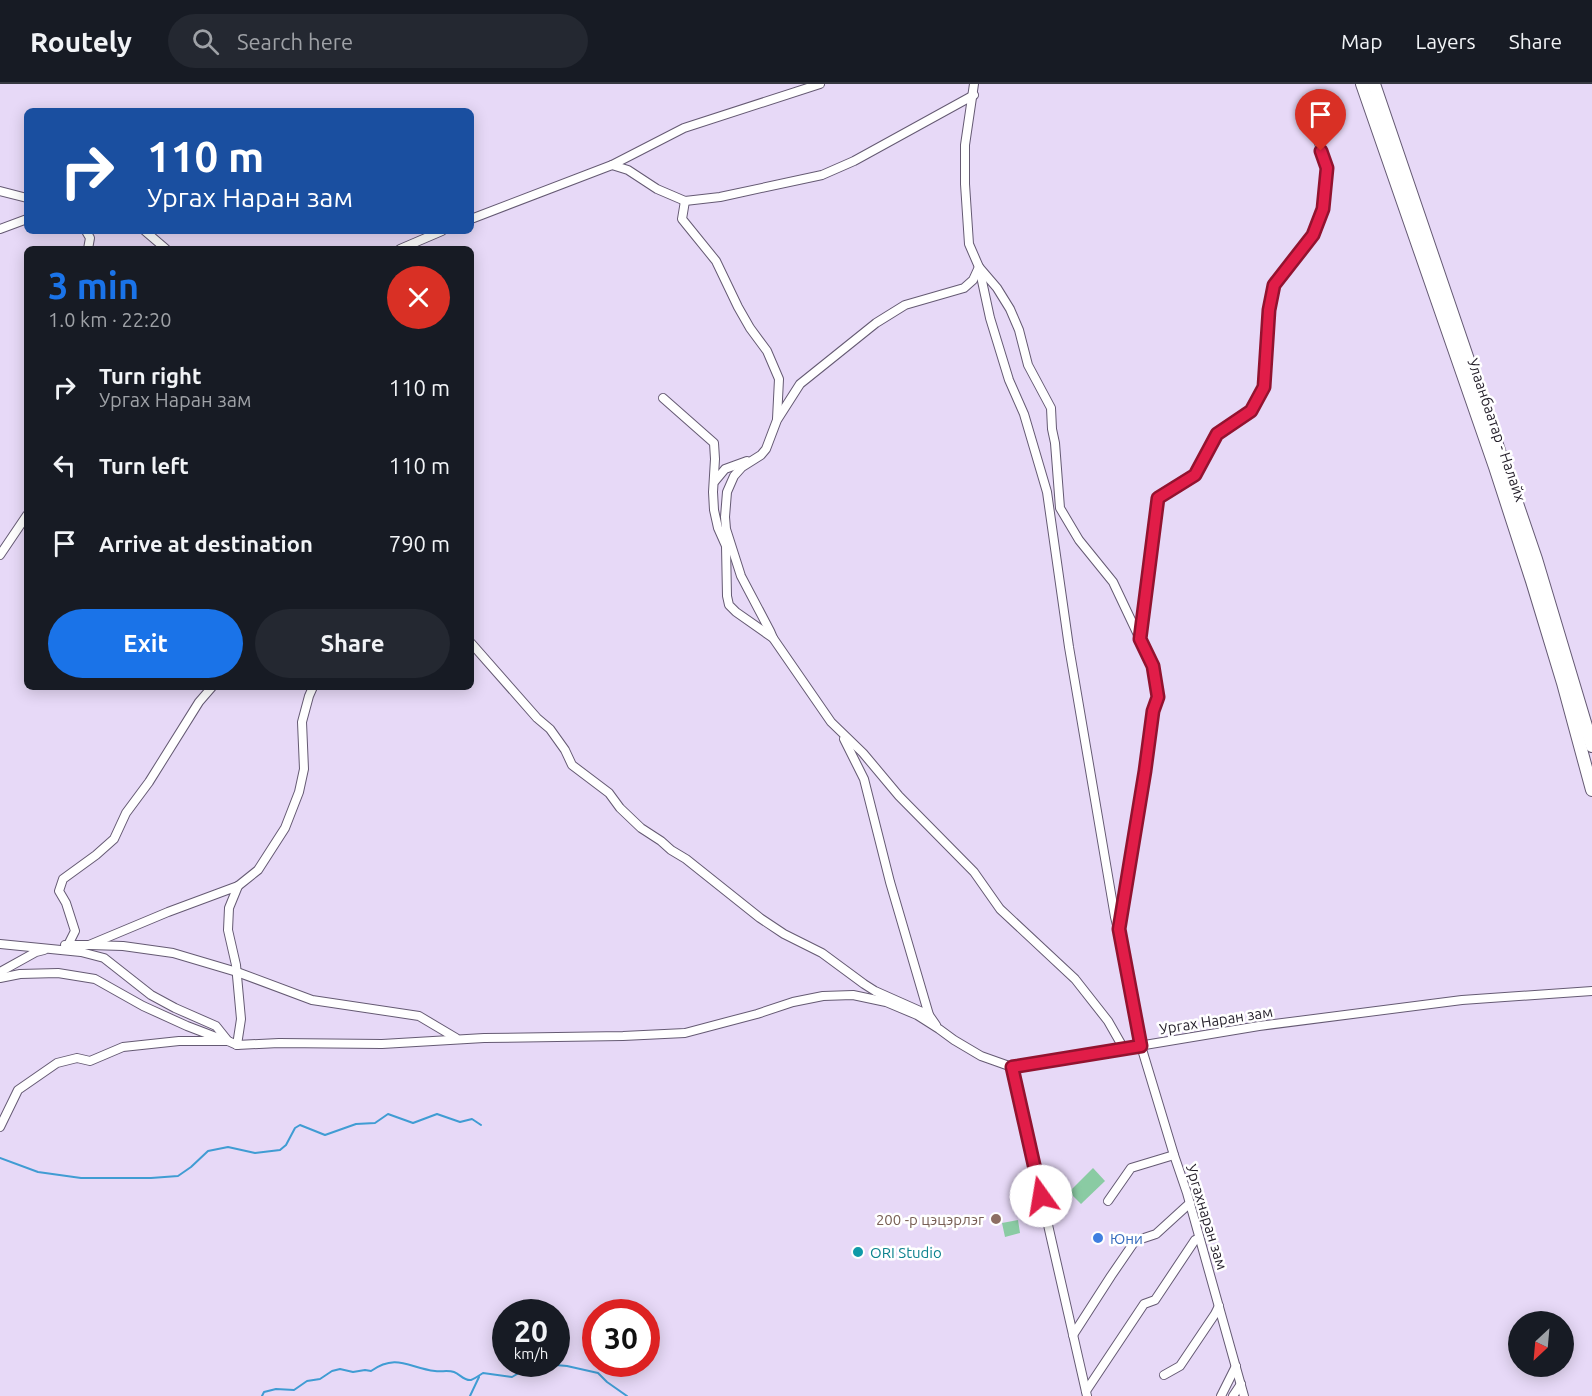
<!DOCTYPE html>
<html lang="en">
<head>
<meta charset="utf-8">
<style>
  body { margin:0; font-family:Ubuntu,sans-serif; background:#242831; color:#f1f3f6; height:100vh; display:flex; flex-direction:column; font-size:22px; white-space:nowrap }
  * { box-sizing:border-box; margin:0 }
  p { font-size:20px; color:#9ea1a6 }
  .icon { flex:none; width:33px; height:33px; fill:none; stroke:currentColor; stroke-width:2; stroke-linecap:round; stroke-linejoin:round }
  .map { position:relative; flex:1; overflow:hidden }
  .side { position:absolute; left:24px; top:162px; width:450px; height:444px; display:flex; flex-direction:column; background:#171b24; border-radius:9px; box-shadow:0 3px 15px #0003 }
  .side>* { flex:none }
  .hud { position:absolute; left:24px; top:24px; width:450px; height:126px; border-radius:9px; box-shadow:0 3px 15px #0003; background:#1a4fa0; color:#fff; overflow:hidden }
  .needle { width:39px; rotate:206deg }
  .fabs { position:absolute; left:1508px; top:1227px; display:grid; gap:12px }
  .fabs a { display:grid; place-items:center; width:66px; height:66px; border-radius:50%; background:#171b24; box-shadow:0 3px 15px #0003; font-size:30px }
  .speed { position:absolute; left:492px; top:1215px; display:flex; gap:12px; font-size:30px; font-weight:700; text-align:center }
  .speed>* { display:grid; place-content:center; width:78px; height:78px; border-radius:50%; background:#171b24; box-shadow:0 3px 15px #0003; line-height:1 }
  .speed small { font-size:15px; font-weight:400 }
  .speed .limit { border:9px solid #d22; background:#fff; color:#111 }
  .pin { position:absolute; display:grid; place-items:center; width:51px; height:51px; color:#fff; margin:-62px -26px; border-radius:50% 50% 50% 0; rotate:-45deg; box-shadow:0 0 6px #0007 }
  .pin .icon { rotate:45deg }
  .me { position:absolute; width:66px; margin:-33px; rotate:347deg; stroke-linejoin:round; filter:drop-shadow(0 0 4px #0008) }
  .turn { display:flex; align-items:center; gap:21px; height:126px; padding:0 24px; font-size:27px }
  .turn .icon { width:78px; height:78px; stroke-width:2.5 }
  .turn b { display:block; font-size:42px; line-height:51px }
  .round { display:grid; place-items:center; flex:none; width:63px; height:63px; border-radius:32px; background:#242831 }
  .head { display:flex; align-items:center; justify-content:space-between; height:102px; padding:0 24px }
  h1 { font-size:36px; font-weight:700; line-height:45px; color:#1a73e8 }
  .button { display:flex; gap:12px; margin-top:auto; padding:12px 24px }
  .button a { flex:1; height:69px; border-radius:36px; background:#1a73e8; color:#fff; font-size:24px; font-weight:700; line-height:69px; text-align:center }
  .button a+a { background:#242831; color:#f1f3f6 }
  ul { padding:0; list-style:none }
  li { display:flex; align-items:center; gap:18px; height:78px; padding:0 24px }
  li div { flex:1 }
  li b { display:block; font-size:22px }
  li em { font-style:normal }
  header { display:flex; align-items:center; gap:36px; box-sizing:border-box; height:84px; padding:0 30px; background:#171b24; border-bottom:2px solid #363941 }
  header strong { font-size:28px }
  nav { display:flex; gap:33px; margin-inline-start:auto; font-size:21px }
  .search { width:420px; height:54px; background:#242831; display:flex; align-items:center; gap:15px; box-sizing:border-box; padding:0 21px; border-radius:33px; color:#9ea1a6; font-size:22px }
  .map>svg:first-child { display:block }
  .green { fill:#8acba3 }
  .lines { fill:none; stroke-linecap:round; stroke-linejoin:round }
  .stream { stroke:#409cd3; stroke-width:2 }
  .minor-casing { stroke:#655a73; stroke-width:10 }
  .trunk-casing { stroke:#655a73; stroke-width:14 }
  .minor { stroke:#fff; stroke-width:8 }
  .trunk { stroke:#fff; stroke-width:12 }
  .route-casing { stroke:#92132f; stroke-width:15 }
  .route { stroke:#e11d48; stroke-width:10 }
  .education-dot { fill:#8d6e63; stroke:#fff; stroke-width:2 }
  .shop-dot { fill:#3f7fe0; stroke:#fff; stroke-width:2 }
  .culture-dot { fill:#0f9aa8; stroke:#fff; stroke-width:2 }
  .labels { text-anchor:middle; dominant-baseline:central; stroke-width:5; stroke-linejoin:round; paint-order:stroke }
  .street-label { font-size:15px; fill:#221d28; stroke:#fff }
  .education-label { font-size:15px; fill:#785e54; stroke:#fff; text-anchor:end }
  .shop-label { font-size:15px; fill:#366cbe; stroke:#fff; text-anchor:start }
  .culture-label { font-size:15px; fill:#0d838f; stroke:#fff; text-anchor:start }
</style>
</head>
<body>
<header>
<strong>Routely</strong>
<div class="search"><svg class="icon" aria-label="search" viewBox="0 0 24 24"><circle cx="10" cy="10" r="6"/><path d="M15 15l6 6"/></svg>Search here</div>
<nav><a>Map</a><a>Layers</a><a>Share</a></nav>
</header>
<div class="map">
<svg width="1592" height="1312" viewBox="0 0 1592 1312">
  <rect width="100%" height="100%" fill="#e7d9f7"/>
  <!-- green -->
  <g class="green">
    <polygon points="1093,1084 1105,1097 1081,1120 1069,1108"/>
    <polygon points="1018,1136 1020,1149 1005,1153 1002,1139"/>
  </g>
  <g class="lines">
    <!-- stream -->
    <g class="stream">
      <polyline points="0,1074 38,1088 81,1094 151,1094 178,1092 191,1083 208,1067 228,1063 255,1069 280,1066 286,1061 295,1044 300,1041 325,1051 356,1040 375,1039 388,1030 413,1039 437,1030 460,1038 472,1035 481,1041"/>
      <polyline points="544,1280 567,1282 598,1289 607,1298 627,1312"/>
      <path d="M262,1312L264,1308L276,1305L294,1306L307,1297L320,1295L332,1287L340,1285L353,1288L365,1286L371,1287C397,1269 409,1284 435,1287C441,1288 448,1286 454,1288C460,1290 464,1297 471,1296C474,1295 480,1291 483,1289L512,1293L534,1280"/>
      <polyline points="470,1312 479,1293"/>
    </g>
    <defs>
      <g id="minor">
        <polyline points="974,0 965,61 965,100 969,160 979,183 990,234 1009,296 1024,330 1047,408 1069,563 1115,833 1118,845 1141,962 1174,1071 1187,1109 1244,1312"/>
        <polyline points="612,81 684,44 820,0"/>
        <polyline points="0,107 27,114"/>
        <polyline points="685,117 682,135 716,177 738,223 750,244 767,267 779,295 777,335"/>
        <polyline points="471,135 612,81 628,86 657,105 685,117 720,113 822,91 854,77 974,11"/>
        <polyline points="0,145 27,135"/>
        <polyline points="86,147 90,154 88,165"/>
        <polyline points="145,147 166,165"/>
        <polyline points="400,165 442,147"/>
        <polyline points="663,314 714,359 715,375 713,408 714,426 718,444 726,462 727,512 729,521 736,528 773,554"/>
        <polyline points="715,397 725,385 747,377"/>
        <polyline points="0,471 27,431"/>
        <polyline points="471,559 537,634 550,645 565,666 572,681 609,709 620,724 641,744 661,757 671,766 686,775 760,834 784,850 822,869 864,900 875,907 929,931 936,941"/>
        <polyline points="844,655 864,695 890,798 929,931"/>
        <polyline points="1119,843 1145,688 1153,628 1158,613 1153,582 1140,555 1158,414 1195,391 1217,350 1251,327 1264,303 1269,226 1274,202 1313,151 1323,125 1327,84 1316,50 1308,31 1312,20 1318,10"/>
        <polyline points="0,860 81,868 104,874 151,911 175,924 216,942 228,957"/>
        <polyline points="65,861 89,861 168,828 238,802"/>
        <polyline points="68,861 75,847 66,819 59,807 63,795 96,771 114,755 126,729 149,698 199,618 212,603"/>
        <polyline points="89,861 123,862 173,869 237,888 312,916 419,932 456,954"/>
        <polyline points="0,888 36,868 44,866"/>
        <polyline points="0,894 20,890 58,889 95,895 143,922 187,942 221,955"/>
        <polyline points="237,961 241,935 236,881 228,846 229,824 238,802 258,786 285,744 299,708 304,685 302,638 309,612 313,603"/>
        <polyline points="1124,965 1108,937 1075,895 1000,825 974,788 899,712 863,669 831,638 773,554 770,547 741,492 726,445 725,433 727,408 734,392 742,383 761,371 766,365 777,336 800,300 876,239 905,221 964,204 973,196 979,183 997,204 1010,225 1019,246 1028,281 1051,324 1052,345 1055,359 1060,424 1079,456 1113,498 1140,555"/>
        <polyline points="0,1043 18,1006 57,979 77,974 90,977 123,963 179,957 228,957 237,961 279,959 382,960 484,954 623,952 685,949 757,930 793,918 823,912 853,911 886,918 917,931 939,945 954,956 981,972 1012,983"/>
        <polyline points="1108,1117 1131,1084 1174,1071"/>
        <polyline points="1073,1251 1111,1192 1135,1157 1156,1150 1190,1119"/>
        <polyline points="1164,1291 1180,1282 1215,1230 1219,1222"/>
        <polyline points="1086,1307 1144,1220 1155,1216 1195,1156 1199,1154"/>
        <polyline points="1087,1312 1012,983 1259,942 1462,916 1592,907"/>
        <polyline points="1221,1312 1236,1282"/>
        <polyline points="1233,1312 1241,1300"/>
      </g>
      <g id="trunk">
        <polyline points="1362,0 1495,383 1532,497 1563,599 1592,706"/>
        <polyline points="1374,0 1536,475 1592,662"/>
      </g>
    </defs>
    <!-- minor casing -->
    <use href="#minor" class="minor-casing"/>
    <!-- trunk casing -->
    <use href="#trunk" class="trunk-casing"/>
    <!-- minor -->
    <use href="#minor" class="minor"/>
    <!-- trunk -->
    <use href="#trunk" class="trunk"/>
  </g>
  <g class="lines">
    <defs>
      <polyline id="route" points="1041,1112 1012,983 1141,962 1119,845 1145,687 1153,627 1158,613 1153,582 1140,555 1158,414 1195,391 1217,350 1251,327 1264,303 1269,226 1274,201 1313,151 1323,125 1327,84 1321,67"/>
    </defs>
    <!-- route casing -->
    <use href="#route" class="route-casing"/>
    <!-- route -->
    <use href="#route" class="route"/>
  </g>
  <!-- markers -->
  <circle class="education-dot" cx="996" cy="1135" r="6"/>
  <circle class="shop-dot" cx="1098" cy="1154" r="6"/>
  <circle class="culture-dot" cx="858" cy="1168" r="6"/>
  <g class="labels">
    <!-- street labels -->
    <g class="street-label">
      <text transform="translate(1497 346) rotate(71)">Улаанбаатар - Налайх</text>
      <text transform="translate(1216 936) rotate(-9)">Ургах Наран зам</text>
      <text transform="translate(1207 1133) rotate(73)">Ургахнаран зам</text>
    </g>
    <!-- education labels -->
    <g class="education-label">
      <text x="984" y="1135">200 -р цэцэрлэг</text>
    </g>
    <!-- shop labels -->
    <g class="shop-label">
      <text x="1110" y="1154">Юни</text>
    </g>
    <!-- culture labels -->
    <g class="culture-label">
      <text x="870" y="1168">ORI Studio</text>
    </g>
  </g>
</svg>
<div class="fabs">
<a><svg class="needle" viewBox="-14 -14 28 28"><path d="M0-13l5 13h-10z" fill="#e53935"/><path d="M0 13l5-13h-10z" fill="#9ea1a6"/></svg></a>
</div>
<div class="speed"><div>20<small>km/h</small></div><div class="limit">30</div></div>
<div class="pin" style="left:1321px;top:67px;background:#d93025"><svg class="icon" aria-label="arrive" viewBox="0 0 24 24"><path d="M6 21V4h12l-3 4 3 4H6"/></svg></div>
<svg class="me" style="left:1041px;top:1112px" viewBox="-20 -20 40 40"><circle r="19" fill="#fff"/><path d="M0-13L10 11 0 6-10 11z" fill="#e11d48"/></svg>
<div class="hud">
<div class="turn"><svg class="icon" aria-label="right" viewBox="0 0 24 24"><path d="M7 20v-9h11M14 6l5 5-5 5"/></svg><div><b>110 m</b>Ургах Наран зам</div></div>
</div>
<section class="side">
<div class="head"><div><h1>3 min</h1><p>1.0 km · 22:20</p></div><a class="round" style="background:#d93025;color:#fff"><svg class="icon" aria-label="close" viewBox="0 0 24 24"><path d="M6 6l12 12M18 6L6 18"/></svg></a></div>
<ul>
<li><svg class="icon" aria-label="right" viewBox="0 0 24 24"><path d="M7 20v-9h11M14 6l5 5-5 5"/></svg><div><b>Turn right</b><p>Ургах Наран зам</p></div><em>110 m</em></li>
<li><svg class="icon" aria-label="left" viewBox="0 0 24 24"><path d="M17 20v-9H6M10 6l-5 5 5 5"/></svg><div><b>Turn left</b></div><em>110 m</em></li>
<li><svg class="icon" aria-label="arrive" viewBox="0 0 24 24"><path d="M6 21V4h12l-3 4 3 4H6"/></svg><div><b>Arrive at destination</b></div><em>790 m</em></li>
</ul>
<div class="button"><a>Exit</a><a>Share</a></div>
</section>
</div>
</body>
</html>
